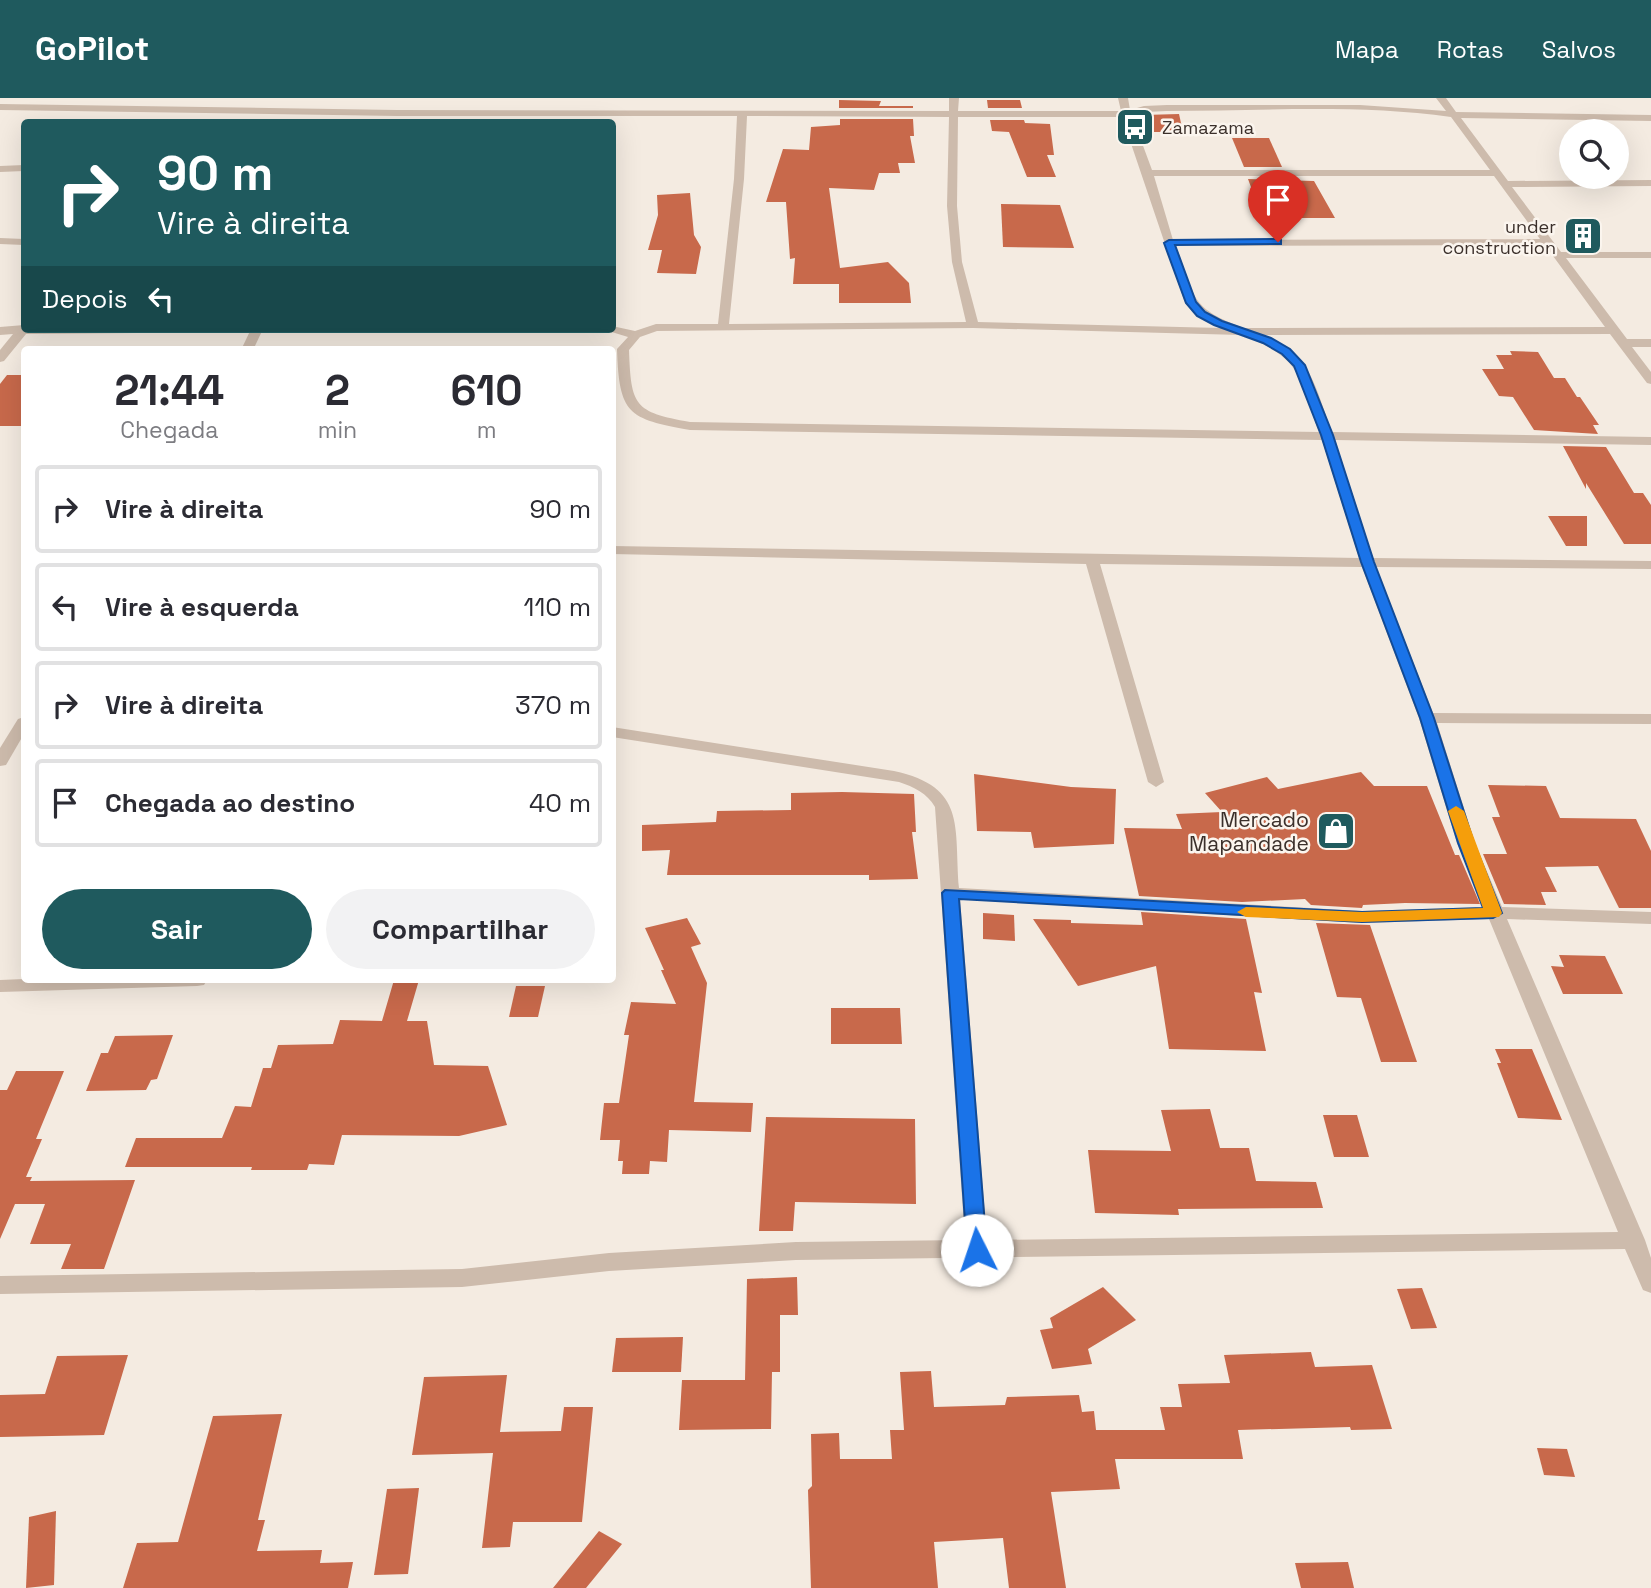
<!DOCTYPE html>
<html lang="pt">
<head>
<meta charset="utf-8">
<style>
  body { margin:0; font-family:"Space Grotesk",sans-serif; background:#f2f2f3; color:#2b2b33; height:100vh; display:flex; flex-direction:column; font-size:26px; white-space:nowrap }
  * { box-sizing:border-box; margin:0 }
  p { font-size:23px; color:#7c7c81 }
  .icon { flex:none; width:38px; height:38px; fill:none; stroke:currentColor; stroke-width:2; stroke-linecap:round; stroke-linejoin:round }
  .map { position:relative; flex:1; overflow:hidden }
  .drawer { position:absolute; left:21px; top:248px; width:595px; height:637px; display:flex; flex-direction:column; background:#fff; border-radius:7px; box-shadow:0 7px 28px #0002 }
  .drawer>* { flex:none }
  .hud { position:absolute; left:21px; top:21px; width:595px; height:214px; border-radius:7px; box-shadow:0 7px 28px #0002; background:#1f5a5e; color:#fff; overflow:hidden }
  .buttons { position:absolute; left:1559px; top:21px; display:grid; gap:14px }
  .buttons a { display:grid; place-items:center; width:70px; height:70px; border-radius:50%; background:#fff; box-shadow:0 7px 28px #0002; font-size:35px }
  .pin { position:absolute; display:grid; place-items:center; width:60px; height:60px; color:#fff; margin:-72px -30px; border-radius:50% 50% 50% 0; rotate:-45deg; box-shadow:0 0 7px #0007 }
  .pin .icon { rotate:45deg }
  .me { position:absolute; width:77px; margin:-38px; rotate:356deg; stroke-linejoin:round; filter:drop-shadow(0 0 5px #0008) }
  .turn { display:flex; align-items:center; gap:24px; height:147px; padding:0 21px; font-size:32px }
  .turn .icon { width:91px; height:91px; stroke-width:2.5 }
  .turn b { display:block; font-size:49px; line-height:60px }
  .then { display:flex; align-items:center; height:66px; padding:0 21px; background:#0003; gap:14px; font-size:26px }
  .eta { display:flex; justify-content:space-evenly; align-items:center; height:119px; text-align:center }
  .eta b { font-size:42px; font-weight:800; line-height:49px }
  .primary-button { display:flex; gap:14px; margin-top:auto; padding:14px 21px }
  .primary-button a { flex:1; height:80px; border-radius:42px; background:#1f5a5e; color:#fff; font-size:28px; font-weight:800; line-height:80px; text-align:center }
  .primary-button a+a { background:#f2f2f3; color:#2b2b33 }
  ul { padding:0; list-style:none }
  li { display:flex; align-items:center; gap:21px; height:88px; margin:0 14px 10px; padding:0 7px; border:4px solid #e1e1e2; border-radius:7px }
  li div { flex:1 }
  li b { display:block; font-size:26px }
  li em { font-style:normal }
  header { display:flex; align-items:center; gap:42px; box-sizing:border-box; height:98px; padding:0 35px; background:#1f5a5e; color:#fff }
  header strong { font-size:33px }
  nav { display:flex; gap:38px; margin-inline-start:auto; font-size:24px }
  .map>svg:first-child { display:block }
  .building { fill:#c8694b }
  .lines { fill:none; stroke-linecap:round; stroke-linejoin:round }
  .minor { fill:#cdbbac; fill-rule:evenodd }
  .route { fill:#1a73e8; stroke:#114b97; stroke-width:2 }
  .slow { fill:#f59e0b }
  .labels { text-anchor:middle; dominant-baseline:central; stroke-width:5; stroke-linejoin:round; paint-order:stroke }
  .far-poi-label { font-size:18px; fill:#3b302b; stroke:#fbf5ee; text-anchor:start }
  .poi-label { font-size:21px; fill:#3b302b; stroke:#fbf5ee; text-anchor:end }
</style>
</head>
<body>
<header>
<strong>GoPilot</strong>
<nav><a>Mapa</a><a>Rotas</a><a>Salvos</a></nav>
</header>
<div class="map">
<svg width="1651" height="1490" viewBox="0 0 1651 1490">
  <rect width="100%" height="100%" fill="#f4ebe1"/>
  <!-- building -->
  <g class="building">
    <polygon points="839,2 881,3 879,8 913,8 913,10 839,10"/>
    <polygon points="987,2 1020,2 1022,10 988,10"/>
    <polygon points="1179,16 1183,34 1154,34 1144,17"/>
    <polygon points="840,21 913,21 914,38 910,38 915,65 898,65 900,75 879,75 874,92 829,90 840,170 888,164 909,185 911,205 839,205 839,186 793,186 795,160 790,161 786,104 766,104 783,51 809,52 811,29 840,27"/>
    <polygon points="990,22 1024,22 1025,25 1050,26 1054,57 1047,57 1056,79 1027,79 1009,34 992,33"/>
    <polygon points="1232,40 1269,40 1282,69 1244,69"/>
    <polygon points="1248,81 1314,83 1335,120 1272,120 1265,108 1258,108"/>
    <polygon points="690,95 694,137 701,149 696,176 657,175 662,152 648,152 658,117 657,97"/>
    <polygon points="1001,106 1060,107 1074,150 1003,149"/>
    <polygon points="1510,253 1538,254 1554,280 1565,280 1577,299 1580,299 1599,327 1593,327 1598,336 1534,332 1513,299 1499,298 1482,271 1504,271 1496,257 1512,257"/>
    <polygon points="7,277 24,277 24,328 0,328 0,286"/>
    <polygon points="1563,348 1606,349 1634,395 1643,395 1651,407 1651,446 1624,446 1586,385 1586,391"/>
    <polygon points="1548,418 1587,418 1587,448 1566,448"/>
    <polygon points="1361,674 1374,688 1427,688 1455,757 1459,757 1480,806 1405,805 1363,807 1362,810 1311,807 1305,801 1242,804 1139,798 1124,730 1182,731 1176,716 1222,714 1205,695 1267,679 1278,691"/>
    <polygon points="974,676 1071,689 1116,691 1114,746 1034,750 1031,734 977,733"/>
    <polygon points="1488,687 1546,688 1560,720 1636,721 1651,753 1651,810 1619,810 1598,768 1545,769 1557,794 1541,794 1546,807 1504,806 1483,756 1507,756 1492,719 1500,719"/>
    <polygon points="842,694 914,696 916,734 912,734 918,781 869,782 869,777 667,777 670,752 642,753 642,727 716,724 717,713 791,712 791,695"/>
    <polygon points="1141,814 1246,821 1262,895 1254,894 1266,953 1169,951 1156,868 1078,888 1033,821 1071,822 1071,825 1143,827"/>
    <polygon points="983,815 1014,817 1015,843 983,841"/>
    <polygon points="687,820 701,846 691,849 707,885 694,1004 753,1005 751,1034 669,1032 667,1064 650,1063 649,1076 622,1076 623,1063 618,1063 620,1042 600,1042 604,1005 619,1005 629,937 624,937 631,904 676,906 661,872 664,872 645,830"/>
    <polygon points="1316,825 1370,827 1417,964 1381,964 1361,900 1337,899"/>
    <polygon points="1559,857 1605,858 1623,896 1563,896 1551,868 1564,869"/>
    <polygon points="394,882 419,882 407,923 427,923 434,967 488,968 507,1027 459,1038 342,1037 334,1067 309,1066 307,1072 251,1072 252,1069 125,1069 136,1040 222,1040 235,1008 251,1009 263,970 271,970 278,947 333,946 340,922 382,923"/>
    <polygon points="516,888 545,888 538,919 509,919"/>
    <polygon points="831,910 900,910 902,946 831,946"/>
    <polygon points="173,937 157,981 151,982 146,992 86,993 101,955 108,955 115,938"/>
    <polygon points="1495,951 1532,951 1562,1022 1518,1020 1497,965 1501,965"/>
    <polygon points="16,973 64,973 36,1041 42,1041 26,1079 32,1079 30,1083 135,1082 104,1171 61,1171 71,1146 30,1146 45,1106 15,1106 0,1141 0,992 7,992"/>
    <polygon points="1210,1011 1220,1050 1249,1050 1256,1083 1316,1084 1323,1110 1178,1111 1179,1117 1095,1115 1088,1052 1171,1053 1161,1012"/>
    <polygon points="1323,1017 1357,1017 1369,1059 1334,1059"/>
    <polygon points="766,1019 915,1021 916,1106 795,1104 793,1133 759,1133"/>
    <polygon points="797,1179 798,1217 780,1217 780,1274 772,1274 771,1331 679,1332 682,1282 745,1282 747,1181"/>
    <polygon points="1103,1189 1136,1222 1088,1251 1092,1266 1052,1271 1040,1232 1053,1230 1050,1220"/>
    <polygon points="1422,1190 1437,1230 1411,1231 1397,1191"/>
    <polygon points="683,1239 681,1274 612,1274 616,1240"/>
    <polygon points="1311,1254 1315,1269 1372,1267 1392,1331 1351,1332 1350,1329 1238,1332 1243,1361 1115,1361 1120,1391 1051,1394 1066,1490 1009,1490 1003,1440 934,1444 938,1490 811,1490 808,1392 812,1388 811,1336 839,1335 840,1361 892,1361 890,1332 904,1332 900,1274 931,1273 934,1309 1005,1307 1007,1299 1079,1297 1082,1314 1094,1313 1096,1332 1165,1332 1160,1309 1182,1309 1178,1286 1230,1285 1224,1257"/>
    <polygon points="128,1257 104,1337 0,1339 0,1297 45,1296 57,1258"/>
    <polygon points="507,1277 500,1334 561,1333 564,1309 593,1309 582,1424 513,1424 510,1449 482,1450 493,1355 412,1357 424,1279"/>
    <polygon points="282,1316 258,1422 265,1422 257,1453 322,1452 320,1465 353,1464 348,1490 123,1490 137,1445 178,1444 213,1318"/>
    <polygon points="1537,1350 1567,1351 1575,1379 1544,1377"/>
    <polygon points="419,1390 408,1476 374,1477 387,1391"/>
    <polygon points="56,1413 54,1487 26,1490 29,1419"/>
    <polygon points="599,1433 622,1446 586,1490 553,1490"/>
    <polygon points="1348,1464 1354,1490 1301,1490 1295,1465"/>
  </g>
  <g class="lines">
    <!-- minor -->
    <g class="minor">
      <path d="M949,0H959L958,13H1121L1118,0H1128L1130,12L1144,8L1167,7H1360L1446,13L1436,0H1446L1456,14L1651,17V23L1461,20L1508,83L1651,82V88L1512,89L1561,154H1651V160H1566L1627,241H1651V249H1632L1651,274V286L1647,285L1610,236L1263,237C1312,255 1315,290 1332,334L1651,339V347L1335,342L1373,460L1651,463V471L1376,469L1433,615L1651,616V626L1437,625L1475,745L1502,809L1651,814V826L1507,821L1645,1142L1651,1160V1195L1643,1192L1625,1151L796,1162L609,1173L462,1189L0,1196V1178L462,1171L609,1155L796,1144L965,1142L935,709C927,695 914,689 899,684L612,639V629L894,673C967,689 954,728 959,790L1362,813L1484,809L1457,745L1419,620L1362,469L1100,466L1164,684L1156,689L1148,684L1086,466L612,456V448L1359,460L1322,342L690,332C628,321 619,316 617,251L628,239L602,231H612V228L635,233L656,226H718L734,81L737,18H397L0,12V6L397,12L949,13ZM1167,13C1261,13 1358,6 1451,19L1490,72H1152L1132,18L1145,14ZM747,18L949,19L947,108L952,164L966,224L729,226L744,81ZM958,19H1122L1185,205L1197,218L1221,230L978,224L962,164L957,108ZM1154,78H1494L1540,141L1173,142ZM1545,147L1605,229L1244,230C1189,210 1195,199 1176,148ZM973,230L1241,237C1303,260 1298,277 1319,334L690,324C634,314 631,308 629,252L640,239L657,233ZM960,801L1362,825L1489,821L1618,1134L987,1142Z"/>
      <polygon points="24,67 24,73 0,74 0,68"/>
      <polygon points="0,140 24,141 24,147 0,146"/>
      <polygon points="24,227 24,231 143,231 137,235 26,236 4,263 0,264 0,252 13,236 0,237 0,229"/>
      <polygon points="251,231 263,231 253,252 241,252"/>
      <polygon points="24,619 24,636 6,667 0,668 0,650 18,621"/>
      <polygon points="0,882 24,881 207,882 204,887 197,888 0,894"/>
    </g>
  </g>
  <!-- route -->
  <polygon class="route" points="1278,141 1281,142 1281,146 1175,147 1196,204 1205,214 1222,223 1271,240 1290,251 1305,267 1333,337 1374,464 1434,620 1474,745 1502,815 1493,820 1362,824 959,801 987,1152 984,1158 977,1160 970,1158 967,1152 942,795 945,792 1362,814 1483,810 1458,745 1420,620 1361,464 1321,337 1294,268 1282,256 1263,245 1214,227 1197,218 1186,205 1164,145 1169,142"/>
  <!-- slow -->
  <polygon class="slow" points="1456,708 1464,713 1502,815 1499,819 1362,824 1246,819 1237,814 1246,809 1362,814 1483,810 1448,713"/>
  <!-- icons -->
  <defs>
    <symbol id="bus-square" viewBox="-11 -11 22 22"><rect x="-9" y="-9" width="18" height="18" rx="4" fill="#1f5a5e" stroke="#fbf5ee"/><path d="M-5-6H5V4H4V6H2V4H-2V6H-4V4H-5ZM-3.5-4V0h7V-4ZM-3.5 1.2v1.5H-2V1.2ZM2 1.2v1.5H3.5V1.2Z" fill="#fff"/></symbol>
    <symbol id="building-square" viewBox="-11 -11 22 22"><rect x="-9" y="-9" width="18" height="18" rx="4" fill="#1f5a5e" stroke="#fbf5ee"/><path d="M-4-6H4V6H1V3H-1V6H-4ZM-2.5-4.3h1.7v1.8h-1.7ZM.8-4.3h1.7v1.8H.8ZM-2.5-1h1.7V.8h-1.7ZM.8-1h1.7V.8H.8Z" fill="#fff"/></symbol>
    <symbol id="shop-square" viewBox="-11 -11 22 22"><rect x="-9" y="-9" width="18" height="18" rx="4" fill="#1f5a5e" stroke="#fbf5ee"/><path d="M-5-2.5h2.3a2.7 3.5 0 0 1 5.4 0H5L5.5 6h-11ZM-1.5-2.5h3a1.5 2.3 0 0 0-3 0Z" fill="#fff"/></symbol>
  </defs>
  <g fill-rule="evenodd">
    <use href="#bus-square" x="1113" y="7" width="44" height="44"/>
    <use href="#building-square" x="1561" y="116" width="44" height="44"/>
    <use href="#shop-square" x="1314" y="711" width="44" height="44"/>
  </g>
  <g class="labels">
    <!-- far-poi labels -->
    <g class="far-poi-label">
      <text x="1162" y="29">Zamazama</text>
      <text x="1556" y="128" text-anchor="end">under<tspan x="1556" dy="21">construction</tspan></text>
    </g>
    <!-- poi labels -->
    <g class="poi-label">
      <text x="1309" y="721">Mercado<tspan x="1309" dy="24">Mapandade</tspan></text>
    </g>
  </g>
</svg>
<div class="buttons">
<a><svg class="icon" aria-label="search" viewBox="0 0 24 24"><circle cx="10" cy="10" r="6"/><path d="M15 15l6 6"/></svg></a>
</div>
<div class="pin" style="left:1278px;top:144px;background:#d93025"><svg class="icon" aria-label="arrive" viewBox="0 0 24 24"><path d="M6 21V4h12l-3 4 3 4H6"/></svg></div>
<svg class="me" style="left:977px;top:1152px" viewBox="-20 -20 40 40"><circle r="19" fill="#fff"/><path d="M0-13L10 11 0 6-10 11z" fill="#1a73e8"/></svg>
<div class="hud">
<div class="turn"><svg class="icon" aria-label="right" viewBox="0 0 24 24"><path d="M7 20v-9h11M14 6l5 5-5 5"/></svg><div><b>90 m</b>Vire à direita</div></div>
<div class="then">Depois<svg class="icon" aria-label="left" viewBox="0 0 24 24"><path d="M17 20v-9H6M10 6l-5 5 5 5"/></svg></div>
</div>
<section class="drawer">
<div class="eta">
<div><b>21:44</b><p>Chegada</p></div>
<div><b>2</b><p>min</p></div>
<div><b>610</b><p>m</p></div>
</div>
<ul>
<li><svg class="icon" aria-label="right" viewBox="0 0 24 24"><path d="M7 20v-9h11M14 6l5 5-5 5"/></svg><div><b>Vire à direita</b></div><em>90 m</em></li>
<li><svg class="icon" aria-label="left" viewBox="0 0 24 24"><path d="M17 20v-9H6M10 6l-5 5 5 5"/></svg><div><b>Vire à esquerda</b></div><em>110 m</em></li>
<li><svg class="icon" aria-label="right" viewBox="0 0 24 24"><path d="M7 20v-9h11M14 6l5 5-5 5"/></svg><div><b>Vire à direita</b></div><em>370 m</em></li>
<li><svg class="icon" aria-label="arrive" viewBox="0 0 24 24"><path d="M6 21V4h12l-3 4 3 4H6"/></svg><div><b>Chegada ao destino</b></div><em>40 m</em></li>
</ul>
<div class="primary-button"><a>Sair</a><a>Compartilhar</a></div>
</section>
</div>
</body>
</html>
